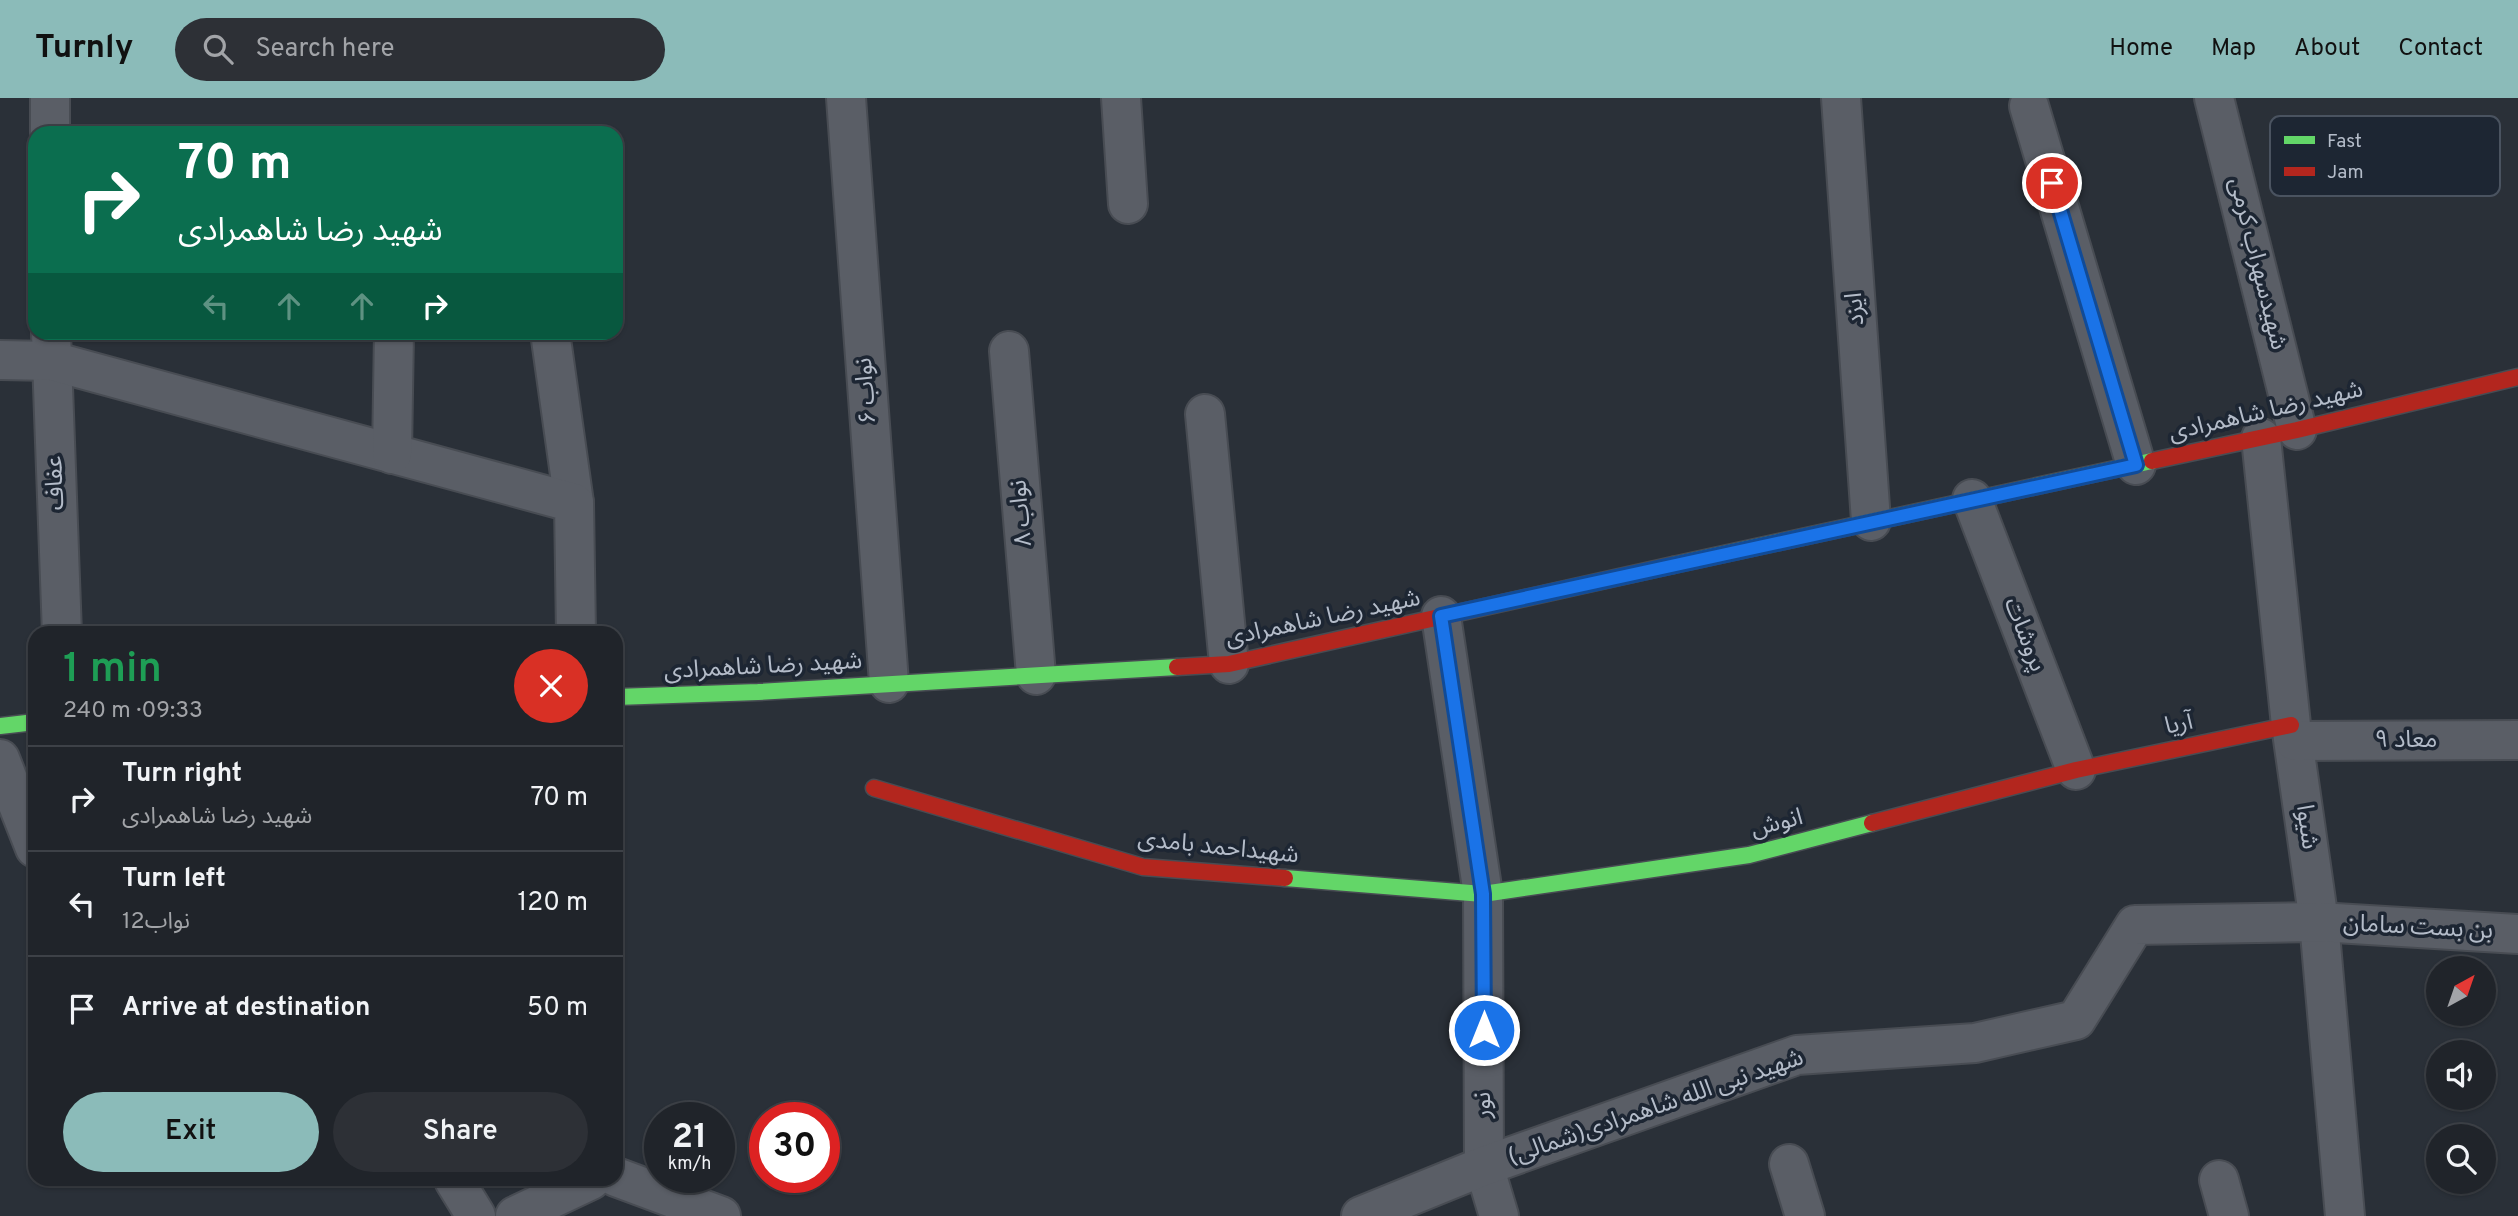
<!DOCTYPE html>
<html lang="en">
<head>
<meta charset="utf-8">
<style>
  body { margin:0; font-family:Overpass,"Noto Sans Arabic",sans-serif; background:#2d3036; color:#f1f3f6; height:100vh; display:flex; flex-direction:column; font-size:26px; white-space:nowrap }
  * { box-sizing:border-box; margin:0 }
  p { font-size:23px; color:#a2a4a8 }
  .icon { flex:none; width:38px; height:38px; fill:none; stroke:currentColor; stroke-width:2; stroke-linecap:round; stroke-linejoin:round }
  .map { position:relative; flex:1; overflow:hidden }
  .panel { position:absolute; left:28px; top:528px; width:595px; height:560px; display:flex; flex-direction:column; background:#20242a; border-radius:21px; box-shadow:0 2px 5px #0004,0 0 0 2px #3d4147 }
  .panel>* { flex:none }
  .banner { position:absolute; left:28px; top:28px; width:595px; height:214px; border-radius:21px; box-shadow:0 2px 5px #0004,0 0 0 2px #3d4147; background:#0b6e4f; color:#fff; overflow:hidden }
  .needle { width:46px; rotate:40deg }
  .tools { position:absolute; left:2426px; top:858px; display:grid; gap:14px }
  .tools a { display:grid; place-items:center; width:70px; height:70px; border-radius:50%; background:#20242a; box-shadow:0 2px 5px #0004,0 0 0 2px #3d4147; font-size:35px }
  .speed { position:absolute; left:644px; top:1004px; display:flex; gap:14px; font-size:35px; font-weight:700; text-align:center }
  .speed>* { display:grid; place-content:center; width:91px; height:91px; border-radius:50%; background:#20242a; box-shadow:0 2px 5px #0004,0 0 0 2px #3d4147; line-height:1 }
  .speed small { font-size:18px; font-weight:400 }
  .speed .limit { border:10px solid #d22; background:#fff; color:#111 }
  .pin { position:absolute; display:grid; place-items:center; width:60px; height:60px; color:#fff; margin:-30px; border:4px solid #fff; border-radius:50%; box-shadow:0 2px 7px #0007 }
  .me { position:absolute; width:77px; margin:-38px; rotate:0deg; stroke-linejoin:round; filter:drop-shadow(0 0 5px #0008) }
  .turn { display:flex; align-items:center; gap:24px; height:147px; padding:0 35px; font-size:32px }
  .turn .icon { width:91px; height:91px; stroke-width:2.5 }
  .turn b { display:block; font-size:49px; line-height:60px }
  .lanes { display:flex; align-items:center; height:66px; padding:0 35px; background:#0003; justify-content:center; gap:35px; direction:ltr }
  .lanes .off { opacity:.35 }
  .round { display:grid; place-items:center; flex:none; width:74px; height:74px; border-radius:37px; background:#2d3036 }
  .summary { display:flex; align-items:center; justify-content:space-between; height:119px; padding:0 35px }
  h1 { font-size:42px; font-weight:600; line-height:52px; color:#1e9e55 }
  .primary-button { display:flex; gap:14px; margin-top:auto; padding:14px 35px }
  .primary-button a { flex:1; height:80px; border-radius:42px; background:#8bbbb9; color:#111; font-size:28px; font-weight:600; line-height:80px; text-align:center }
  .primary-button a+a { background:#2d3036; color:#f1f3f6 }
  ul { padding:0; list-style:none }
  li { display:flex; align-items:center; gap:21px; height:105px; padding:0 35px; border-top:2px solid #3d4147 }
  li div { flex:1 }
  li b { display:block; font-size:26px }
  li em { font-style:normal }
  header { display:flex; align-items:center; gap:42px; box-sizing:border-box; height:98px; padding:0 35px; background:#8bbbb9; color:#111 }
  header strong { font-size:33px }
  nav { display:flex; gap:38px; margin-inline-start:auto; font-size:24px }
  .search { width:490px; height:63px; background:#2d3036; display:flex; align-items:center; gap:18px; box-sizing:border-box; padding:0 24px; border-radius:38px; color:#a2a4a8; font-size:26px }
  .map>svg:first-child { display:block }
  .lines { fill:none; stroke-linecap:round; stroke-linejoin:round }
  .street-casing { stroke:#484c53; stroke-width:42 }
  .fast-casing { stroke:#484c53; stroke-width:19 }
  .jam-casing { stroke:#484c53; stroke-width:19 }
  .street { stroke:#5a5e66; stroke-width:38 }
  .fast { stroke:#63d668; stroke-width:16 }
  .jam { stroke:#b3261e; stroke-width:16 }
  .route-casing { stroke:#114b97; stroke-width:18 }
  .route { stroke:#1a73e8; stroke-width:12 }
  .labels { text-anchor:middle; dominant-baseline:central; stroke-width:7; stroke-linejoin:round; paint-order:stroke }
  .street-label { font-size:24px; fill:#b4bcc9; stroke:#1d2633 }
  .key { fill:#1d2633; stroke:#4a5360; stroke-width:2 }
  .key-label { font-size:19px; fill:#b4bcc9 }
</style>
</head>
<body>
<header>
<strong>Turnly</strong>
<div class="search"><svg class="icon" aria-label="search" viewBox="0 0 24 24"><circle cx="10" cy="10" r="6"/><path d="M15 15l6 6"/></svg>Search here</div>
<nav><a>Home</a><a>Map</a><a>About</a><a>Contact</a></nav>
</header>
<div class="map">
<svg width="2518" height="1118" viewBox="0 0 2518 1118">
  <rect width="100%" height="100%" fill="#2a3038"/>
  <g class="lines">
    <defs>
      <g id="street">
        <polyline points="50,0 50,35"/>
        <polyline points="846,0 889,585"/>
        <polyline points="1121,0 1128,106"/>
        <polyline points="1841,0 1871,423"/>
        <polyline points="2214,0 2297,332"/>
        <polyline points="2029,8 2136,367"/>
        <polyline points="51,234 62,536"/>
        <polyline points="550,234 574,405"/>
        <polyline points="1009,253 1036,577"/>
        <polyline points="0,262 52,263 574,405 576,536"/>
        <polyline points="1205,316 1229,566"/>
        <polyline points="2261,340 2291,627 2319,824 2345,1118"/>
        <polyline points="392,356 394,234"/>
        <polyline points="1972,401 2076,672"/>
        <polyline points="1441,518 1483,796 1484,1068 1499,1118"/>
        <polyline points="2295,643 2518,642"/>
        <polyline points="0,661 35,750"/>
        <polyline points="1789,1066 1805,1118"/>
        <polyline points="616,1079 721,1118"/>
        <polyline points="454,1082 476,1118"/>
        <polyline points="2219,1082 2229,1118"/>
        <polyline points="515,1118 591,1082"/>
        <polyline points="1361,1118 1484,1068 1797,957 1975,945 2076,922 2135,827 2319,824 2518,836"/>
      </g>
      <g id="fast">
        <polyline points="1673,467 2152,363"/>
        <polyline points="616,599 758,594 1177,569"/>
        <polyline points="0,628 35,624"/>
        <polyline points="1285,780 1483,796 1749,757 1872,725"/>
      </g>
      <g id="jam">
        <polyline points="2152,363 2297,332 2518,279"/>
        <polyline points="1177,569 1229,566 1673,467"/>
        <polyline points="874,690 1143,769 1285,780"/>
        <polyline points="1872,725 2076,672 2291,627"/>
      </g>
    </defs>
    <!-- street casing -->
    <use href="#street" class="street-casing"/>
    <!-- fast casing -->
    <use href="#fast" class="fast-casing"/>
    <!-- jam casing -->
    <use href="#jam" class="jam-casing"/>
    <!-- street -->
    <use href="#street" class="street"/>
    <!-- fast -->
    <use href="#fast" class="fast"/>
    <!-- jam -->
    <use href="#jam" class="jam"/>
  </g>
  <g class="lines">
    <defs>
      <polyline id="route" points="1484,932 1483,796 1441,518 2136,367 2052,85"/>
    </defs>
    <!-- route casing -->
    <use href="#route" class="route-casing"/>
    <!-- route -->
    <use href="#route" class="route"/>
  </g>
  <g class="labels">
    <!-- street labels -->
    <g class="street-label">
      <text transform="translate(2257 166) rotate(76)">شهیدسهراب کرمی</text>
      <text transform="translate(1856 211) rotate(-94)">ایزد</text>
      <text transform="translate(867 293) rotate(-94)">نواب ۶</text>
      <text transform="translate(2266 314) rotate(-13)">شهید رضا شاهمرادی</text>
      <text transform="translate(56 385) rotate(-92)">عفاف</text>
      <text transform="translate(1022 415) rotate(-95)">نواب ۸</text>
      <text transform="translate(1323 521) rotate(-12)">شهید رضا شاهمرادی</text>
      <text transform="translate(2024 537) rotate(69)">پروشات</text>
      <text transform="translate(763 569) rotate(-3)">شهید رضا شاهمرادی</text>
      <text transform="translate(2179 627) rotate(-12)">آریا</text>
      <text x="2406" y="643">معاد ۹</text>
      <text transform="translate(1777 726) rotate(-14)">انوش</text>
      <text transform="translate(2306 729) rotate(82)">شیوا</text>
      <text transform="translate(1218 750) rotate(6)">شهیداحمد بامدی</text>
      <text transform="translate(2418 830) rotate(3)">بن بست سامان</text>
      <text transform="translate(1484 1007) rotate(-90)">نور</text>
      <text transform="translate(1656 1010) rotate(-19)">شهید نبی الله شاهمرادی(شمالی)</text>
    </g>
  </g>
  <!-- legend -->
  <rect x="2270" y="18" width="230" height="80" rx="10" class="key"/>
  <rect x="2284" y="38" width="31" height="8" fill="#63d668"/>
  <rect x="2284" y="69" width="31" height="9" fill="#b3261e"/>
  <g class="key-label">
    <text x="2327" y="49">Fast</text>
    <text x="2327" y="80">Jam</text>
  </g>
</svg>
<div class="tools">
<a><svg class="needle" viewBox="-14 -14 28 28"><path d="M0-13l5 13h-10z" fill="#e53935"/><path d="M0 13l5-13h-10z" fill="#a2a4a8"/></svg></a>
<a><svg class="icon" aria-label="sound" viewBox="0 0 24 24"><path d="M4 9h4l5-4v14l-5-4H4zM17 9q2 3 0 6"/></svg></a>
<a><svg class="icon" aria-label="search" viewBox="0 0 24 24"><circle cx="10" cy="10" r="6"/><path d="M15 15l6 6"/></svg></a>
</div>
<div class="speed"><div>21<small>km/h</small></div><div class="limit">30</div></div>
<div class="pin" style="left:2052px;top:85px;background:#d93025"><svg class="icon" aria-label="arrive" viewBox="0 0 24 24"><path d="M6 21V4h12l-3 4 3 4H6"/></svg></div>
<svg class="me" style="left:1484px;top:932px" viewBox="-20 -20 40 40"><circle r="17" fill="#1a73e8" stroke="#fff" stroke-width="3"/><path d="M0-11L8 9 0 5-8 9z" fill="#fff"/></svg>
<div class="banner">
<div class="turn"><svg class="icon" aria-label="right" viewBox="0 0 24 24"><path d="M7 20v-9h11M14 6l5 5-5 5"/></svg><div><b>70 m</b>شهید رضا شاهمرادی</div></div>
<div class="lanes"><svg class="icon off" aria-label="left" viewBox="0 0 24 24"><path d="M17 20v-9H6M10 6l-5 5 5 5"/></svg><svg class="icon off" aria-label="ahead" viewBox="0 0 24 24"><path d="M12 20V5M6 11l6-6 6 6"/></svg><svg class="icon off" aria-label="ahead" viewBox="0 0 24 24"><path d="M12 20V5M6 11l6-6 6 6"/></svg><svg class="icon" aria-label="right" viewBox="0 0 24 24"><path d="M7 20v-9h11M14 6l5 5-5 5"/></svg></div>
</div>
<section class="panel">
<div class="summary"><div><h1>1 min</h1><p>240 m · 09:33</p></div><a class="round" style="background:#d93025;color:#fff"><svg class="icon" aria-label="close" viewBox="0 0 24 24"><path d="M6 6l12 12M18 6L6 18"/></svg></a></div>
<ul>
<li><svg class="icon" aria-label="right" viewBox="0 0 24 24"><path d="M7 20v-9h11M14 6l5 5-5 5"/></svg><div><b>Turn right</b><p>شهید رضا شاهمرادی</p></div><em>70 m</em></li>
<li><svg class="icon" aria-label="left" viewBox="0 0 24 24"><path d="M17 20v-9H6M10 6l-5 5 5 5"/></svg><div><b>Turn left</b><p>نواب12</p></div><em>120 m</em></li>
<li><svg class="icon" aria-label="arrive" viewBox="0 0 24 24"><path d="M6 21V4h12l-3 4 3 4H6"/></svg><div><b>Arrive at destination</b></div><em>50 m</em></li>
</ul>
<div class="primary-button"><a>Exit</a><a>Share</a></div>
</section>
</div>
</body>
</html>
